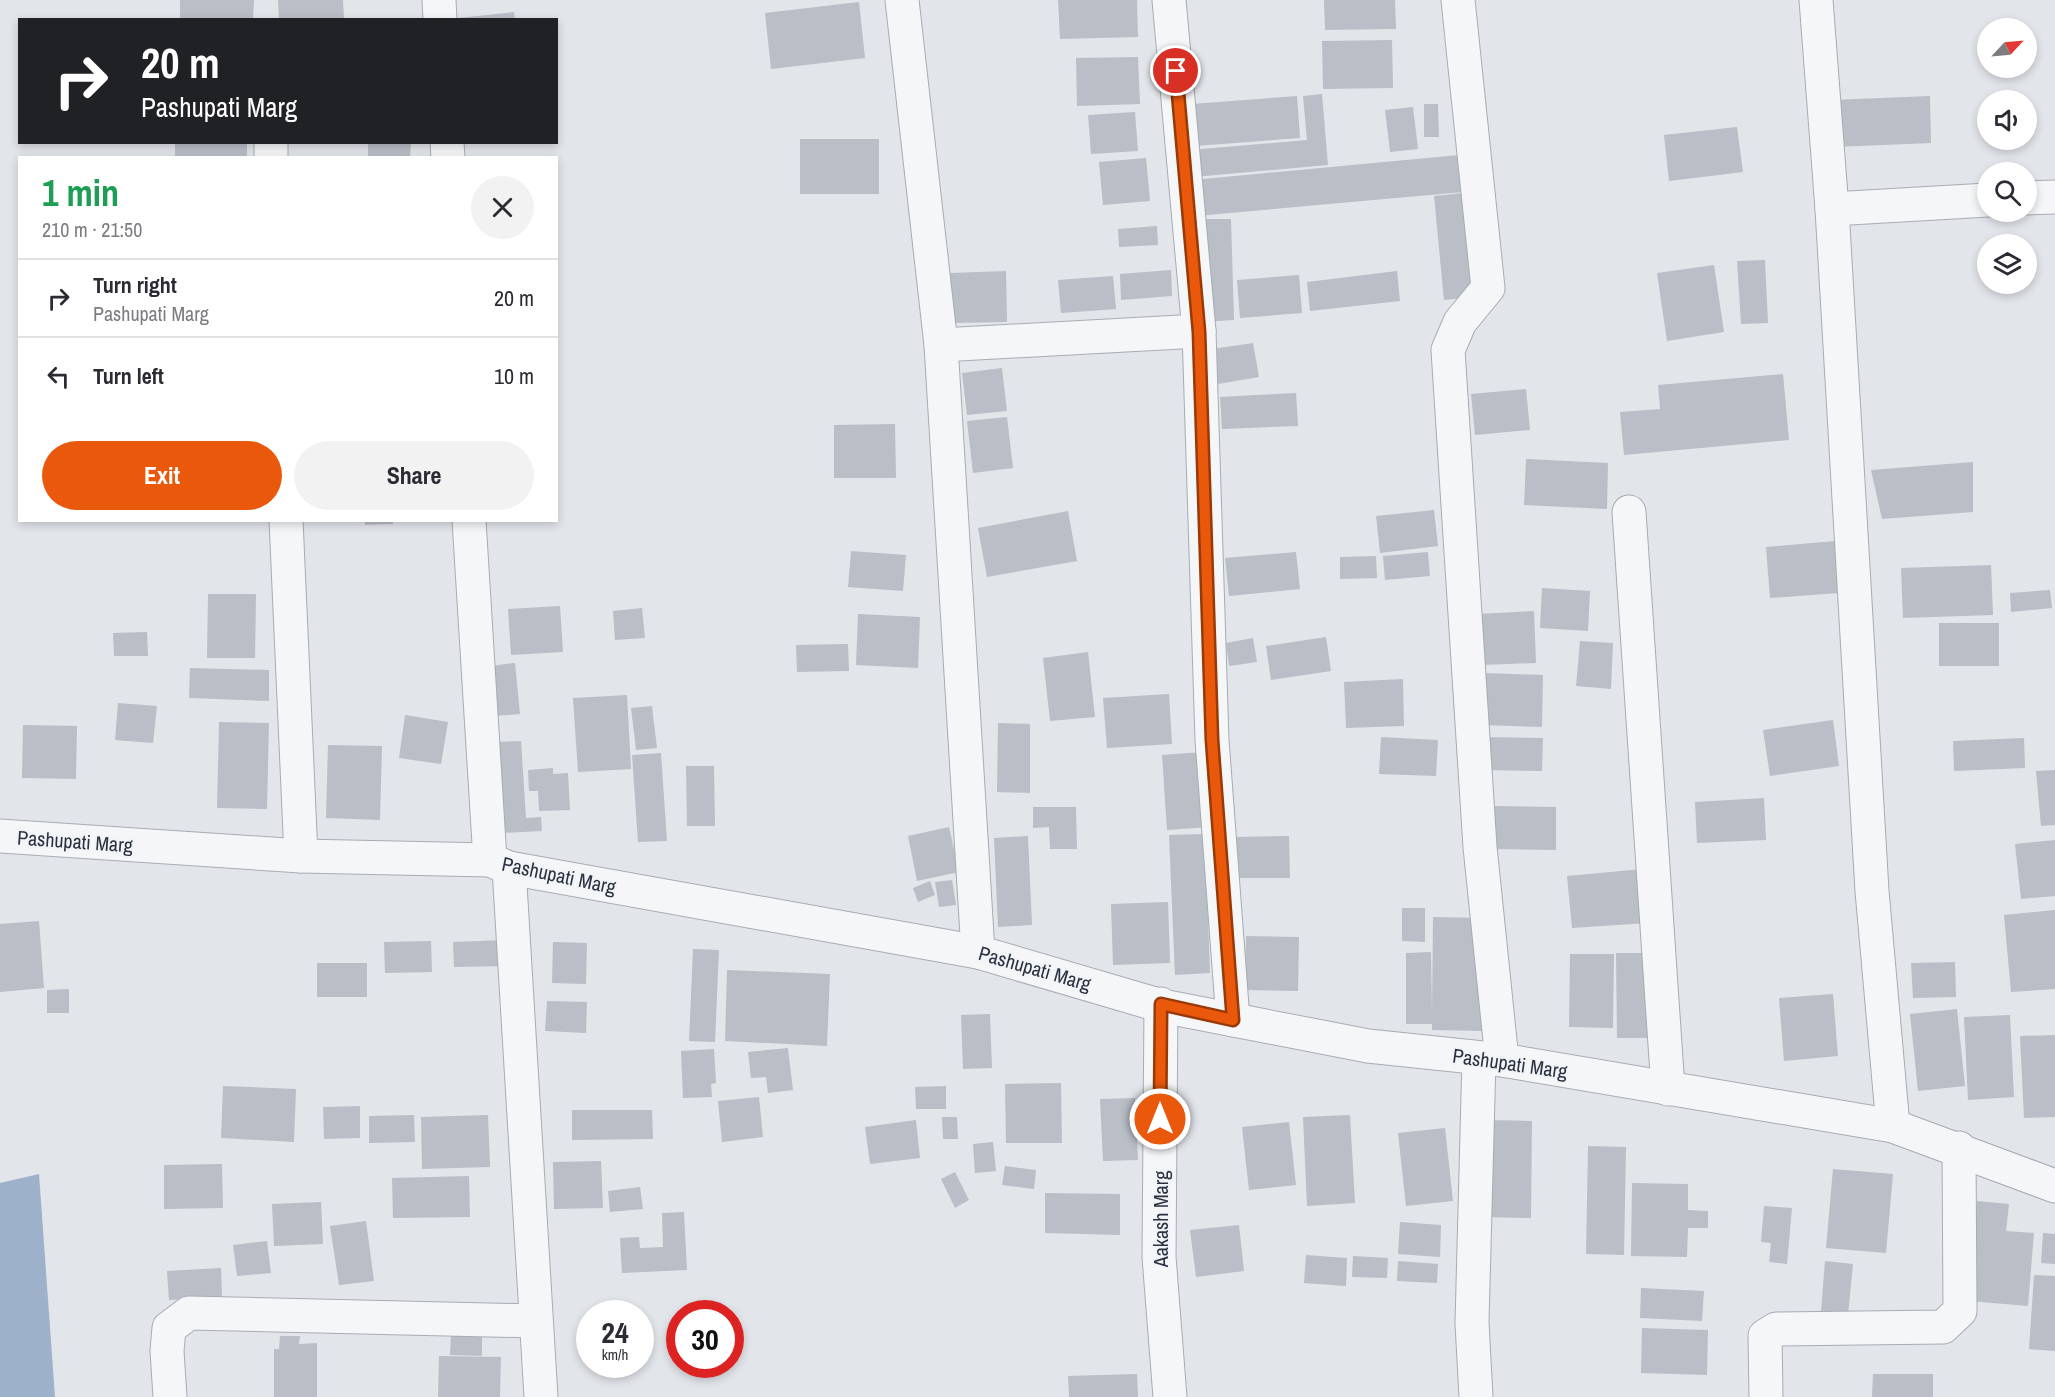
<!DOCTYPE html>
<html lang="en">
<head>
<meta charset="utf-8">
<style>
  body { margin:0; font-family:"Archivo Narrow",sans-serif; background:#f2f2f3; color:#2b2b33; height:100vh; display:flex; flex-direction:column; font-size:22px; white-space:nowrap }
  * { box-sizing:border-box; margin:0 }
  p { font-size:20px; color:#7c7c81 }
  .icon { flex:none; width:33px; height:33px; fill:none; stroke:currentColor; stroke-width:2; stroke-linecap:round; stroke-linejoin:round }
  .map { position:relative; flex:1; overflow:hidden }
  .drawer { position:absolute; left:18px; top:156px; width:540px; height:366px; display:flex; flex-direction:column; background:#fff; border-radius:0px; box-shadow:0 3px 9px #0003 }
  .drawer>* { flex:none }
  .hud { position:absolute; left:18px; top:18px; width:540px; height:126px; border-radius:0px; box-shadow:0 3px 9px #0003; background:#202124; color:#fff; overflow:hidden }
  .needle { width:39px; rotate:64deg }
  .buttons { position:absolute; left:1977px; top:18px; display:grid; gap:12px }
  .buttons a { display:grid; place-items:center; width:60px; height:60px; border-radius:50%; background:#fff; box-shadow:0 3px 9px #0003; font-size:30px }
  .speed { position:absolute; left:576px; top:1300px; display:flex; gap:12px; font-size:30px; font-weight:700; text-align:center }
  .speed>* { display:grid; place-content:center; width:78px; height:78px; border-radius:50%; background:#fff; box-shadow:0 3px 9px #0003; line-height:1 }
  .speed small { font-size:15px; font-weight:400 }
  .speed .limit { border:9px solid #d22; background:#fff; color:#111 }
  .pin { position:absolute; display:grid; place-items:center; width:51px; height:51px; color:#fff; margin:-26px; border:3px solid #fff; border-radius:50%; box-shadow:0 2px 6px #0007 }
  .me { position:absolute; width:66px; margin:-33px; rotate:0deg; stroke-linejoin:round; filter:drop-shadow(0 0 4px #0008) }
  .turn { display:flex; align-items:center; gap:21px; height:126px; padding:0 24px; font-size:27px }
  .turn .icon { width:78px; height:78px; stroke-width:2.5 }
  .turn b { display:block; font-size:42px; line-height:51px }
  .round { display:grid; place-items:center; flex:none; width:63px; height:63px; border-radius:32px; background:#f2f2f3 }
  .headline { display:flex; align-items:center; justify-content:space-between; height:102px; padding:0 24px }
  h1 { font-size:36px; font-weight:700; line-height:45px; color:#1e9e55 }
  .cta { display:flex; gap:12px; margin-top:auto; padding:12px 24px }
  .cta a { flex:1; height:69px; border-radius:36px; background:#ea580c; color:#fff; font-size:24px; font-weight:700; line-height:69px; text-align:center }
  .cta a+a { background:#f2f2f3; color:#2b2b33 }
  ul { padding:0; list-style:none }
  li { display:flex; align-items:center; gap:18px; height:78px; padding:0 24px; border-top:2px solid #e1e1e2 }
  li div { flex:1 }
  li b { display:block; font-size:22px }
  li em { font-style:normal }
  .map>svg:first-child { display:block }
  .water { fill:#9db2ca }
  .building { fill:#b9bec7 }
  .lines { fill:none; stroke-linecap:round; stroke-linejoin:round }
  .minor-casing { stroke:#a7acb4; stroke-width:35 }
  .minor { stroke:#f5f6f8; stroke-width:33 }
  .route-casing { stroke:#983908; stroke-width:15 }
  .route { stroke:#ea580c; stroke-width:10 }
  .labels { text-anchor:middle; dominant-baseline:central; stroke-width:4.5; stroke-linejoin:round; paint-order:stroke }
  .street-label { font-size:20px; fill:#2a3242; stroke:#f2f4f8 }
</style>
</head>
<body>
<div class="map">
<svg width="2055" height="1397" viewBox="0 0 2055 1397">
  <rect width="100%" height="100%" fill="#e2e5ea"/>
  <!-- water -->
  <polygon class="water" points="39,1174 55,1397 0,1397 0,1183"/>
  <!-- building -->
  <g class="building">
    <polygon points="180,0 254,0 253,20 180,20"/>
    <polygon points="278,0 343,0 344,20 279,20"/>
    <polygon points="1058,0 1137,0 1138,37 1060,39"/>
    <polygon points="1324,0 1395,0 1396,29 1325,30"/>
    <polygon points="859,2 865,58 771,69 765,13"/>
    <polygon points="514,12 515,20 459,20 459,18"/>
    <polygon points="1392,40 1393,88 1323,89 1322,41"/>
    <polygon points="1138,57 1140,104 1077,106 1076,58"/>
    <polygon points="1322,94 1328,165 1193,177 1190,150 1307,140 1303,96"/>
    <polygon points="1297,96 1300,138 1195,146 1192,104"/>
    <polygon points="1930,96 1931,143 1834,147 1832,100"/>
    <polygon points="1424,104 1438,104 1439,137 1424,137"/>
    <polygon points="1413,107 1418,149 1390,152 1385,110"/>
    <polygon points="1135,112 1138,151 1091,154 1088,115"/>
    <polygon points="1737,127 1743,172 1669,181 1664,135"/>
    <rect x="800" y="139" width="79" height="55"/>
    <polygon points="175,142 247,142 247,156 175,158"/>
    <polygon points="368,142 411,142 410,158 368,157"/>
    <polygon points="1459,155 1463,192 1196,216 1193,180"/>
    <polygon points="1146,158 1150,201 1103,205 1099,162"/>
    <polygon points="1464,193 1474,297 1444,300 1434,196"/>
    <polygon points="1198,219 1231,219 1234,320 1201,322"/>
    <polygon points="1157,226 1158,245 1119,247 1118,229"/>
    <polygon points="1765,260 1768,323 1741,324 1737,261"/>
    <polygon points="1714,265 1724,332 1667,341 1657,273"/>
    <polygon points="1171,270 1172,296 1121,300 1120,274"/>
    <polygon points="1006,271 1007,322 951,323 950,273"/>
    <polygon points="1397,271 1400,301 1310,311 1307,282"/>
    <polygon points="1299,275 1302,313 1240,318 1237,280"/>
    <polygon points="1113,276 1116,309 1061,313 1058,280"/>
    <polygon points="1253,343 1259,377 1218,384 1212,349"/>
    <polygon points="1002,368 1007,411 967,415 962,373"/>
    <polygon points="1783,374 1789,440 1624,455 1620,412 1660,409 1658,385"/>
    <polygon points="1526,389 1530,430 1475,435 1471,394"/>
    <polygon points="1296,393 1298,426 1222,429 1220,397"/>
    <polygon points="1007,417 1013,468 973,473 967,421"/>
    <polygon points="895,424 896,478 834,478 834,425"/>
    <polygon points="1526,459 1608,463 1607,509 1524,505"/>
    <polygon points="1973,462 1973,512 1882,519 1871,470"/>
    <polygon points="1434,510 1438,546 1380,553 1376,516"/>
    <polygon points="1068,511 1077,561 987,577 978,528"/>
    <polygon points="365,520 393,520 393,524 365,525"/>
    <polygon points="1835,541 1839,593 1770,598 1766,547"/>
    <polygon points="851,551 906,555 903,591 848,587"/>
    <polygon points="1296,552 1300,589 1229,596 1225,558"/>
    <polygon points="1428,552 1430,576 1385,580 1383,556"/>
    <polygon points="1376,556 1377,578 1340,579 1340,557"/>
    <polygon points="1991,565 1993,615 1903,618 1901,568"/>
    <polygon points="1542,588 1590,591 1588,631 1540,628"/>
    <polygon points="2050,590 2052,608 2011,612 2010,593"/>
    <polygon points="208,594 256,594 255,658 207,658"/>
    <polygon points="560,606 563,652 511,655 508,609"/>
    <polygon points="642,608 645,638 615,640 613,611"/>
    <polygon points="1534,611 1536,663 1481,665 1478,614"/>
    <polygon points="858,614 920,617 918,668 856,665"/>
    <rect x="1939" y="623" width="60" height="43"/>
    <polygon points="147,632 148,656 114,656 113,633"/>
    <polygon points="1326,637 1331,671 1271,680 1266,646"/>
    <polygon points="1253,638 1257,662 1229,666 1226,643"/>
    <polygon points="1580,641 1613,643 1611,689 1576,686"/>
    <polygon points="848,644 849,671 797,672 796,645"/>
    <polygon points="1088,652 1095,717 1050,721 1043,658"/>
    <polygon points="515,663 520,714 494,716 490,666"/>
    <polygon points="190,668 269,670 269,701 189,698"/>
    <polygon points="1484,673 1543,675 1542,727 1483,725"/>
    <polygon points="1403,679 1404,726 1346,728 1344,682"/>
    <polygon points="1169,694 1172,744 1107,748 1103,698"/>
    <polygon points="627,695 631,769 578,772 573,698"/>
    <polygon points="118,703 157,706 153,743 115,740"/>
    <polygon points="652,706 657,748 636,750 631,708"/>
    <polygon points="405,715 448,722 441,764 399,758"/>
    <polygon points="1833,720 1839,766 1770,776 1763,730"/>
    <polygon points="219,722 269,723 267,809 217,808"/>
    <polygon points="998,723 1030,724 1030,793 997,792"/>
    <polygon points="23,725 77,726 76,779 22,778"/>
    <polygon points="1381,737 1438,740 1436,776 1379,774"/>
    <polygon points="1485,737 1543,738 1542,771 1484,770"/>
    <polygon points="2024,738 2025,768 1954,771 1953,741"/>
    <polygon points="521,741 526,818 541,817 542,831 501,833 495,742"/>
    <polygon points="328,745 382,746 380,820 326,818"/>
    <polygon points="1203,752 1209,827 1167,830 1162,755"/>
    <polygon points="661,753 667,841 638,842 632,755"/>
    <polygon points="686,766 714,766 715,826 687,826"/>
    <polygon points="553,768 553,774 568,773 570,810 539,811 538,791 529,791 528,770"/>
    <polygon points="2055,770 2055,825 2041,826 2036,771"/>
    <polygon points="1764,798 1766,840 1697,843 1695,802"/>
    <polygon points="1493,806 1556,807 1556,850 1493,849"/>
    <polygon points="1033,807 1076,807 1077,849 1050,849 1049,827 1033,828"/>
    <polygon points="949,827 959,872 917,881 908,836"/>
    <polygon points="1205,834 1210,973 1175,975 1169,835"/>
    <polygon points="1028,836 1032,925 998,927 994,838"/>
    <polygon points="1289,836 1290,878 1237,878 1237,837"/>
    <polygon points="2055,840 2055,896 2021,899 2015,844"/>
    <polygon points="1643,869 1647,923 1572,928 1567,876"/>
    <polygon points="952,880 956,905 939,907 935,882"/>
    <polygon points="930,881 935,895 918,902 913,888"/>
    <polygon points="1168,902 1170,963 1113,965 1111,904"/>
    <polygon points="1402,908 1425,908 1425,942 1402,941"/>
    <polygon points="2055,910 2055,989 2011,992 2004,915"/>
    <polygon points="1433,917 1484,918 1483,1031 1432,1030 1432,1024 1406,1024 1406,953 1431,952 1432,1014"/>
    <polygon points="39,921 44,988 0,992 0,924"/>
    <polygon points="1246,936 1299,937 1298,991 1245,990"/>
    <polygon points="505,940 506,966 454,967 453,942"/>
    <polygon points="431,941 432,972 385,973 384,942"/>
    <polygon points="553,942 587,943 586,984 552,983"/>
    <polygon points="693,949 719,950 715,1042 689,1041"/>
    <polygon points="1616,953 1646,953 1647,1038 1617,1038"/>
    <polygon points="1570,954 1614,954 1613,1028 1569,1027"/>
    <polygon points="1955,962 1956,997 1913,998 1911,963"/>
    <rect x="317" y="963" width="50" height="34"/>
    <polygon points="727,970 830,974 827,1046 725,1041"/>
    <polygon points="69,989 69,1013 47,1013 47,990"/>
    <polygon points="1833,994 1838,1056 1784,1061 1779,998"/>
    <polygon points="547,1001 587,1002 586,1033 545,1031"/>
    <polygon points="1957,1009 1965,1086 1918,1091 1910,1014"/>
    <polygon points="990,1014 992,1068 963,1069 961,1015"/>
    <polygon points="2010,1015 2014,1097 1968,1100 1964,1017"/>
    <polygon points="2055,1035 2055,1117 2024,1118 2020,1036"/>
    <polygon points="788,1048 793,1090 768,1093 766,1077 751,1078 748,1052"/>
    <polygon points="714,1049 716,1083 711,1084 712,1097 683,1098 681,1051"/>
    <polygon points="1061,1083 1062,1143 1006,1143 1005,1084"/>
    <polygon points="223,1086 296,1089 294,1142 221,1138"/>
    <polygon points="946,1086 946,1109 916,1109 915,1087"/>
    <polygon points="759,1097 763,1137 722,1142 718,1101"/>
    <polygon points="1135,1098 1138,1160 1103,1161 1100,1099"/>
    <polygon points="360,1106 360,1138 324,1139 323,1107"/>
    <polygon points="572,1110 652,1110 653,1139 572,1140"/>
    <polygon points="414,1115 415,1142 369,1143 369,1116"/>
    <polygon points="488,1115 490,1167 422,1169 421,1117"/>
    <polygon points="1350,1115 1355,1203 1307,1206 1303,1117"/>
    <polygon points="942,1117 957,1117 958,1139 943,1139"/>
    <polygon points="916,1120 920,1158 870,1164 865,1127"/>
    <polygon points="1486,1120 1532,1121 1531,1218 1484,1217"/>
    <polygon points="1289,1122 1296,1185 1249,1190 1242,1127"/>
    <polygon points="1445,1128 1453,1201 1406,1206 1398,1133"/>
    <polygon points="993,1142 996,1171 975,1173 973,1144"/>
    <polygon points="1588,1146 1626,1147 1624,1255 1586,1254"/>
    <polygon points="601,1161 603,1208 554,1209 553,1162"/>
    <polygon points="222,1164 223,1208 164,1209 164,1165"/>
    <polygon points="1005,1166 1036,1170 1034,1189 1002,1185"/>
    <polygon points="1833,1169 1893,1174 1886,1253 1826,1248"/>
    <polygon points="955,1172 969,1200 955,1208 941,1179"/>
    <polygon points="469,1176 470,1217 393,1218 392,1178"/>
    <polygon points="1632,1183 1688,1184 1688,1210 1708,1211 1708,1228 1688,1228 1687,1257 1631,1256"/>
    <polygon points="640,1187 643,1209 610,1212 608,1191"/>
    <polygon points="1045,1193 1120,1194 1120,1235 1045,1233"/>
    <polygon points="1977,1201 2009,1204 2006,1231 2034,1233 2028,1306 1969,1301"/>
    <polygon points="321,1202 323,1244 274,1246 272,1204"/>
    <polygon points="1764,1206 1792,1208 1787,1264 1769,1262 1771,1243 1761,1242"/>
    <polygon points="684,1212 687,1270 622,1273 620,1238 639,1237 640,1248 663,1247 662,1213"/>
    <polygon points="366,1221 374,1281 339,1285 330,1226"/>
    <polygon points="1400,1222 1441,1225 1440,1257 1398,1254"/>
    <polygon points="1239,1225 1244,1271 1196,1277 1190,1230"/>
    <polygon points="2043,1233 2055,1234 2055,1264 2041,1263"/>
    <polygon points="267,1241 271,1273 237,1276 233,1245"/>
    <polygon points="1306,1255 1347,1258 1346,1286 1304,1283"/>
    <polygon points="1353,1256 1388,1258 1387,1278 1352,1277"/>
    <polygon points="1398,1261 1438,1264 1437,1283 1397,1281"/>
    <polygon points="1825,1261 1853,1264 1848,1315 1821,1312"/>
    <polygon points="221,1268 222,1297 169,1300 167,1271"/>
    <polygon points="2034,1275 2055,1276 2055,1351 2029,1349"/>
    <polygon points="1641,1288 1704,1291 1702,1321 1640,1318"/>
    <polygon points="1642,1328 1708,1330 1707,1375 1641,1373"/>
    <polygon points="451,1333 482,1334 482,1356 450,1355"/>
    <polygon points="280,1336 300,1336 299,1344 317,1343 317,1397 274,1397 274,1349 279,1349"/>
    <polygon points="439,1356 501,1357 500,1397 438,1397"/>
    <polygon points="1137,1374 1138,1397 1069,1397 1068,1376"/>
    <polygon points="1873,1374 1933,1374 1933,1397 1872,1397"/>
  </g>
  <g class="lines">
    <defs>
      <g id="minor">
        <polyline points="439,0 440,20"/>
        <polyline points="902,0 941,345 978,952"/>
        <polyline points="1169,0 1199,331 1212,740 1233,1020"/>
        <polyline points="1458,0 1488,288 1460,322 1448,350 1480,847 1502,1060"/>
        <polyline points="1816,0 1832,209 1872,891 1893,1126"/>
        <polyline points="271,142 271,158"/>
        <polyline points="447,142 448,158"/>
        <polyline points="2026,198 2055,197"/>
        <polyline points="1832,209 1988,200"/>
        <polyline points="941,345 1199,331"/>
        <polyline points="1629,512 1668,1089"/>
        <polyline points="286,520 301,856"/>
        <polyline points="469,520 490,860"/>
        <polyline points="0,836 301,856 490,860 509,868 978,952 1162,1006 1368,1046 1502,1060 1893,1126 2055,1186"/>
        <polyline points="509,868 541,1397"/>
        <polyline points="1161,1004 1159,1257 1170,1397"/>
        <polyline points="170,1397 167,1351 169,1328 189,1313 536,1321"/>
        <polyline points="1476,1397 1472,1323 1479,1058"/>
        <polyline points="1766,1397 1765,1336 1776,1329 1943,1327 1960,1311 1959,1148"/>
      </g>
    </defs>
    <!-- minor casing -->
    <use href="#minor" class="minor-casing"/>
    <!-- minor -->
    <use href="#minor" class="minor"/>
  </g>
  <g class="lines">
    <defs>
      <polyline id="route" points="1160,1119 1161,1004 1233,1020 1212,740 1199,332 1176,71"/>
    </defs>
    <!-- route casing -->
    <use href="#route" class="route-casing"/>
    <!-- route -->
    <use href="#route" class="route"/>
  </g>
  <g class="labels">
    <!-- street labels -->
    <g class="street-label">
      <text transform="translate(75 841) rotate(4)">Pashupati Marg</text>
      <text transform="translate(559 875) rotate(12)">Pashupati Marg</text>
      <text transform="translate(1035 968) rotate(16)">Pashupati Marg</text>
      <text transform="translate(1510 1063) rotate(8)">Pashupati Marg</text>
      <text transform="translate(1160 1219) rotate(-90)">Aakash Marg</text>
    </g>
  </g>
</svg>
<div class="buttons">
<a><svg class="needle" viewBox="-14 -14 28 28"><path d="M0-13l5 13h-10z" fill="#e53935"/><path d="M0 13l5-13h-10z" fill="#7c7c81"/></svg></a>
<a><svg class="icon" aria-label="sound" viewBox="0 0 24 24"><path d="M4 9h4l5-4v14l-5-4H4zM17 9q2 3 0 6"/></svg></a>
<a><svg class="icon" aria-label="search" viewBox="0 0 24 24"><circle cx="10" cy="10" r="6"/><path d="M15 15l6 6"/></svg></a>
<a><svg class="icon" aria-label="layers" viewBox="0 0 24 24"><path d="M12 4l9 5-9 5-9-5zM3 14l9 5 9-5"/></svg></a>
</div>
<div class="speed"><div>24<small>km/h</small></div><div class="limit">30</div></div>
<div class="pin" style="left:1176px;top:71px;background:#d93025"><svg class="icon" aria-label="arrive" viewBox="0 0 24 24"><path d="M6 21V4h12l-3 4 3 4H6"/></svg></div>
<svg class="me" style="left:1160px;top:1119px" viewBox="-20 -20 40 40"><circle r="17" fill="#ea580c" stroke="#fff" stroke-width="3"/><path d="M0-11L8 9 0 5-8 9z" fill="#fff"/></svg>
<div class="hud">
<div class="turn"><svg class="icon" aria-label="right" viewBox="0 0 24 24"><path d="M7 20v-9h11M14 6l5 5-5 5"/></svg><div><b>20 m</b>Pashupati Marg</div></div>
</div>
<section class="drawer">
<div class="headline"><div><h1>1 min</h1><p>210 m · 21:50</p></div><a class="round"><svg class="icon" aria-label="close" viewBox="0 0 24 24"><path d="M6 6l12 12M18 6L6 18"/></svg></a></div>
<ul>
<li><svg class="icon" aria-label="right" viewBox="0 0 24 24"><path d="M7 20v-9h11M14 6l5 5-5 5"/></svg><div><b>Turn right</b><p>Pashupati Marg</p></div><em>20 m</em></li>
<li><svg class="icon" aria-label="left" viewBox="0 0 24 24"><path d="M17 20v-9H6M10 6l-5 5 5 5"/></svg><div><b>Turn left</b></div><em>10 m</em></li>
</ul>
<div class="cta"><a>Exit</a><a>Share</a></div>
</section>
</div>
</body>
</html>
